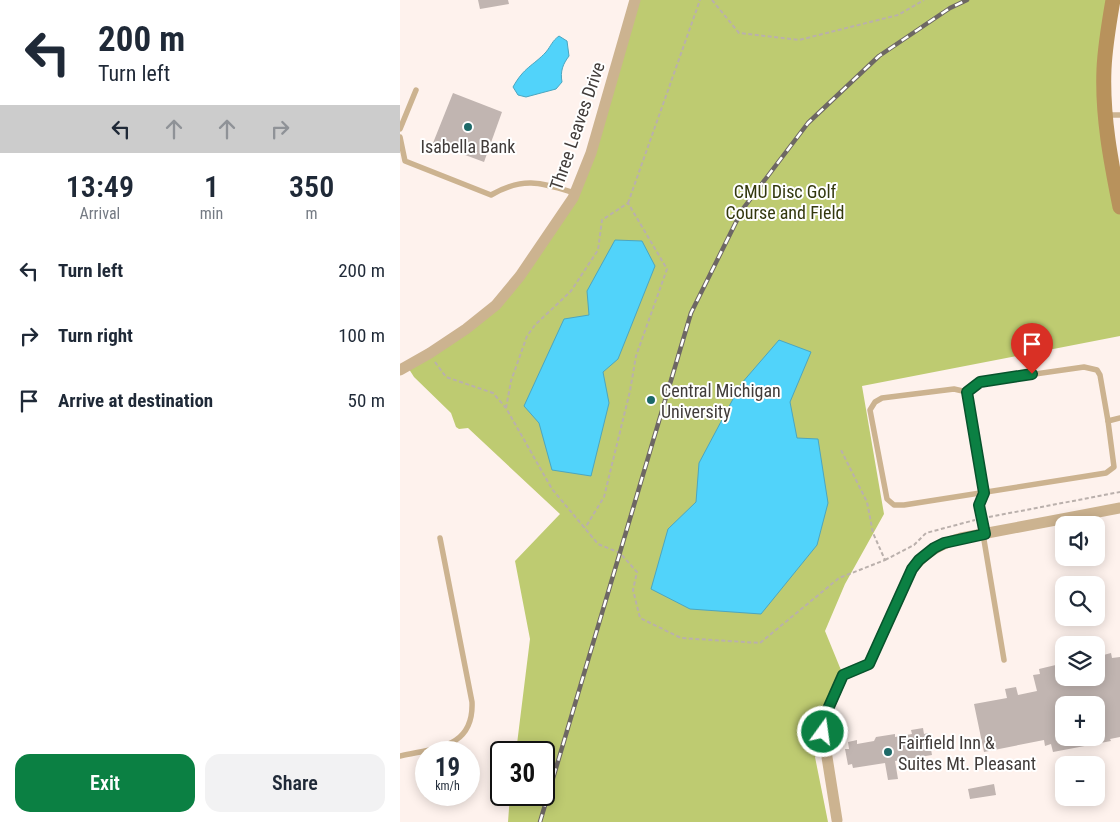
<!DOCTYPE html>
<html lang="en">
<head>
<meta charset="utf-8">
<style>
  body { margin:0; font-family:"Roboto Condensed",sans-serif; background:#f2f2f3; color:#1f2937; height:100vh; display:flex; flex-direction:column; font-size:19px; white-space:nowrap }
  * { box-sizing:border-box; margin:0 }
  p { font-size:16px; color:#747a83 }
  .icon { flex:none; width:28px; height:28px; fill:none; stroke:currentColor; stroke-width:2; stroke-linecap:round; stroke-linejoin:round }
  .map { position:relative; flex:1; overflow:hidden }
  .drawer { display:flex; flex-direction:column; background:#fff; width:400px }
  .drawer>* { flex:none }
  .top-card { background:#fff; color:#1f2937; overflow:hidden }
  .controls { position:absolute; left:655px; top:516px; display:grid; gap:10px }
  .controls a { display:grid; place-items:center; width:50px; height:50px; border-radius:10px; background:#fff; box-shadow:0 2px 12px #0003; font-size:25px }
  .speed { position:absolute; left:15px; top:741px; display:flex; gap:10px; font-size:25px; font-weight:700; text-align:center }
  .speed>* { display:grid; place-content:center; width:65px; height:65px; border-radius:50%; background:#fff; box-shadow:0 2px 12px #0003; line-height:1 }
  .speed small { font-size:12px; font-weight:400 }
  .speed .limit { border:2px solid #111; border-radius:8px; background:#fff; color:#111 }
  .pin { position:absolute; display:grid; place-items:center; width:42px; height:42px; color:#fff; margin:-51px -21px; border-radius:50% 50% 50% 0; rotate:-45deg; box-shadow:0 0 5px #0007 }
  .pin .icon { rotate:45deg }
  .me { position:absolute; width:55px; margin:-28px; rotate:14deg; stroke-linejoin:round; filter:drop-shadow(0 0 4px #0008) }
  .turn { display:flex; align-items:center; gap:18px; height:105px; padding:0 15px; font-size:22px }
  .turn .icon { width:65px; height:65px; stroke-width:2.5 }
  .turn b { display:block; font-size:35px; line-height:42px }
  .lanes { display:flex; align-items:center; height:48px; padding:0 15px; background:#0003; justify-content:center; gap:25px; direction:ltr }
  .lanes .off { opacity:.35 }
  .eta { display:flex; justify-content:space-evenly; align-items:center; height:85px; text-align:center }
  .eta b { font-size:30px; font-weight:600; line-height:35px }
  .cta { display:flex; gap:10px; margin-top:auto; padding:10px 15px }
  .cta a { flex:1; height:58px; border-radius:15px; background:#0b8043; color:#fff; font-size:20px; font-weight:600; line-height:58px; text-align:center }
  .cta a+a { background:#f2f2f3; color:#1f2937 }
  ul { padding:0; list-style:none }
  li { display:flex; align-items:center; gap:15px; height:65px; padding:0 15px }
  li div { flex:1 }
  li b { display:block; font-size:19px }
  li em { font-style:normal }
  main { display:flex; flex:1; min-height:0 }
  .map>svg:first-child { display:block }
  .green { fill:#becb71 }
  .water { fill:#51d3fa; stroke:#4ca6c0 }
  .building { fill:#c1b5b1; fill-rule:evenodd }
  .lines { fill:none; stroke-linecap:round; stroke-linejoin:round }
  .path { stroke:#bab0ac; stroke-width:2; stroke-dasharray:4 2.5; stroke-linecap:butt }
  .lane { stroke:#ccb390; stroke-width:5.5 }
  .street { stroke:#ccb390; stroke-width:11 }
  .secondary { stroke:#b8925c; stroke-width:15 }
  .rail-casing { stroke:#6d6764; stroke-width:4.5 }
  .rail { stroke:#fff; stroke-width:2.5; stroke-dasharray:8; stroke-linecap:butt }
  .route-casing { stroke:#07532c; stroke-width:12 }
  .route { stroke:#0b8043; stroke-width:9 }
  .poi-dot { fill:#1d6968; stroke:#fff; stroke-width:2 }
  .labels { text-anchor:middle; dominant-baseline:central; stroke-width:4; stroke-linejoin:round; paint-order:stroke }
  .street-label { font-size:18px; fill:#413c3a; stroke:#fff }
  .poi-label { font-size:18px; fill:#413c3a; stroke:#fff; text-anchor:start }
  .park-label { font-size:18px; fill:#33380e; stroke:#fff }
</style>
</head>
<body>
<main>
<section class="drawer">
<div class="top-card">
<div class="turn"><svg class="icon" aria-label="left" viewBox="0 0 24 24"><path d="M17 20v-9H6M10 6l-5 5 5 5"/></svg><div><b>200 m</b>Turn left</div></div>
<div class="lanes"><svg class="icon" aria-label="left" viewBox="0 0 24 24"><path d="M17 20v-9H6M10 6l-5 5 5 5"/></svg><svg class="icon off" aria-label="ahead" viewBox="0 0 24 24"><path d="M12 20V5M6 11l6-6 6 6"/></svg><svg class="icon off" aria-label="ahead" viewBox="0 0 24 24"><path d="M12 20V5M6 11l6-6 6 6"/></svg><svg class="icon off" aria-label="right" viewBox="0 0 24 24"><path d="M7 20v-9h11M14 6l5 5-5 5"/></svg></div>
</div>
<div class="eta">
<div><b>13:49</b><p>Arrival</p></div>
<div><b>1</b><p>min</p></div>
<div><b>350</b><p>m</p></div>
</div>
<ul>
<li><svg class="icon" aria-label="left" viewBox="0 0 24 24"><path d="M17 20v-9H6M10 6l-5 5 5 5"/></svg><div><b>Turn left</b></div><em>200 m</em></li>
<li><svg class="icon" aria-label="right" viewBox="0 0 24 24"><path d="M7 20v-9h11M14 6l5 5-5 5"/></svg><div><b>Turn right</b></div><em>100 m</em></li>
<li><svg class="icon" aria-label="arrive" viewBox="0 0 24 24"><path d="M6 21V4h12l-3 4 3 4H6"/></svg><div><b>Arrive at destination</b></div><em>50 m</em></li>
</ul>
<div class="cta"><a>Exit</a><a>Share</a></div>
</section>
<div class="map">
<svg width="720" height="822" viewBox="0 0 720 822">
  <rect width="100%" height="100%" fill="#fef2ed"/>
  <!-- green -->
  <polygon class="green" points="235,0 713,0 705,115 720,206 720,336 462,386 484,514 445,584 425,631 443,675 415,757 428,822 108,822 110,795 144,795 144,752 116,752 130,639 115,561 160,514 68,428 59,429 56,427 51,413 14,377 7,366 96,305 173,198"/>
  <!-- water -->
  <g class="water">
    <path d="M159,36L167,41L169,56C163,64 160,71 162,82L156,89L126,97L118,95L113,87C124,67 133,66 146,52C151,46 152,41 159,36Z"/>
    <polygon points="215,240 242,241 255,266 218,359 203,372 209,403 191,476 152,470 139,423 124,406 164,319 189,315 187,291"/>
    <polygon points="379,340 411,352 390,402 397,438 418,439 428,503 417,545 361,614 290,609 251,589 268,529 296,502 299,463 341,384"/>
  </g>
  <!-- building -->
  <g class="building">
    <polygon points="78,0 108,0 109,4 80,9"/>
    <polygon points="53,93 102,112 84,162 33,143"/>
    <path d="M711,653L712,658L720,657V737L710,739L711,741L653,752L651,744L645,746L644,740L584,752L574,704L607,698L605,689L616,687L618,695L637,691L633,675L640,674L639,669L664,663V678H696V657ZM664,705H696V738H664Z"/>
    <polygon points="523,728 524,734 528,733 532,755 495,761 498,779 488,780 485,763 453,768 452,764 448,765 445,749 449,749 448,742 457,740 457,744 474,741 476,737 495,734 495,737 512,734 511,730"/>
    <polygon points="594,784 596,795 570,799 568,789"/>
  </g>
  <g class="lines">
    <!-- path -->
    <g class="path">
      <polyline points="312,0 339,33 399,40 498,15 524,0"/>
      <polyline points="228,203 300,0"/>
      <polyline points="35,362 46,377 93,393 106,408 152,489 198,544 220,553 237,572 233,590 240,618 281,638 360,643 439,578 485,560 473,533 467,502 440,448"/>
      <polyline points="106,408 111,381 127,336 135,325 171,291 198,250 202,220 228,203 267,269 236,356 230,391 204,497 185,528"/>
      <polyline points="589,517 720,492"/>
      <polyline points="485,560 514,545 526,533 575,520"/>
    </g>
    <!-- lane -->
    <g class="lane">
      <polyline points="707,115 720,115"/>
      <polyline points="0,129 16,90"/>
      <path d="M0,137L5,161L91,195C124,176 142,183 175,193"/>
      <polyline points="567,392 554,389 482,398 475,402 470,410 487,499 494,505 504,505 706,473 714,467 708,421"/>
      <polyline points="583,534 604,660"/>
      <polyline points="585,534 579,505 584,493 567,392 580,382 684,367 697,370 700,375 708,421 720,418"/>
      <path d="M0,756C34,748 74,749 72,702L40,538"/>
    </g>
    <!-- street -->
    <g class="street">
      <polyline points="0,370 30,353 66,329 96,305 120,276 173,198 191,153 235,0"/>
      <path d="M437,820L423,732L424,718L443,675L469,664L512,569C526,552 540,544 561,538L720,508"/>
    </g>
    <!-- secondary -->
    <path class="secondary" d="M713,0C709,23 705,46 704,69C702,116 711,162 720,207"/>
    <defs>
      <polyline id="rail" points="140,822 291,313 342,210 408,123 479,56 550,8 567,0"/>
    </defs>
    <!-- rail casing -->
    <use href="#rail" class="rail-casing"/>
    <!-- rail -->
    <use href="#rail" class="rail"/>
  </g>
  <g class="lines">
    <defs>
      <polyline id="route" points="423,732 424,718 443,675 469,664 512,569 519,560 534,548 544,543 585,534 579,505 584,493 567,392 580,382 632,374"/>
    </defs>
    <!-- route casing -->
    <use href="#route" class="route-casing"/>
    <!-- route -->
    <use href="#route" class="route"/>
  </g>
  <!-- markers -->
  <g class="poi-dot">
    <circle cx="68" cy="127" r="5"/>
    <circle cx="251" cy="400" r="5"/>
    <circle cx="488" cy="752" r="5"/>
  </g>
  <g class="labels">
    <!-- street labels -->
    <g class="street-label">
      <text transform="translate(177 126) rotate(-71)">Three Leaves Drive</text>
    </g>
    <!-- poi labels -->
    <g class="poi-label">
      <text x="68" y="146" text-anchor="middle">Isabella Bank</text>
      <text x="261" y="390">Central Michigan<tspan x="261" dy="21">University</tspan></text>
      <text x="498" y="742">Fairfield Inn &amp;<tspan x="498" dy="21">Suites Mt. Pleasant</tspan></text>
    </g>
    <!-- park labels -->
    <g class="park-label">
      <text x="385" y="191">CMU Disc Golf<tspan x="385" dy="21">Course and Field</tspan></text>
    </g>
  </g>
</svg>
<div class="controls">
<a><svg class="icon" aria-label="sound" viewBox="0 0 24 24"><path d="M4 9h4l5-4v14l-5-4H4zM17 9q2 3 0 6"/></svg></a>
<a><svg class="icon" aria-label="search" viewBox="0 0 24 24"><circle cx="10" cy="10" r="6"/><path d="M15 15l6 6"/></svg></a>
<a><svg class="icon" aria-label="layers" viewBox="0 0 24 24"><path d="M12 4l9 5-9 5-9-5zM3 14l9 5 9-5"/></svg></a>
<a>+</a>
<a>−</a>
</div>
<div class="speed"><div>19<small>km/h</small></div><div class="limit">30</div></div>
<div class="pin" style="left:632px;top:374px;background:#d93025"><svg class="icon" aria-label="arrive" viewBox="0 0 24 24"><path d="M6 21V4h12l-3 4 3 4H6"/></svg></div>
<svg class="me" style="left:423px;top:732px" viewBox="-20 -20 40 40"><circle r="17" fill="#0b8043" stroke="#fff" stroke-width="3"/><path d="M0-11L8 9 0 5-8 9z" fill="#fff"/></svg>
</div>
</main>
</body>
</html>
